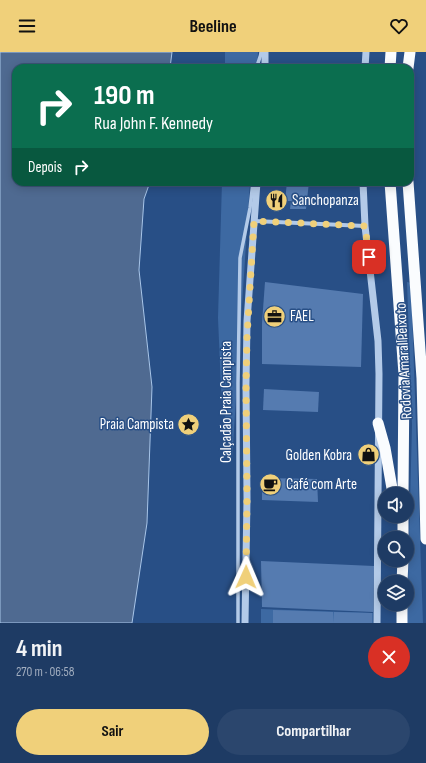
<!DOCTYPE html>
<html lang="pt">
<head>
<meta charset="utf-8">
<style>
  body { margin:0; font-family:"Sofia Sans Condensed",sans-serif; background:#2b466d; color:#f1f3f6; height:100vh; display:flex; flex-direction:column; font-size:15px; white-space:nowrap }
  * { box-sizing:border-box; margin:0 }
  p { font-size:13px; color:#a1adbf }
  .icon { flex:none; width:22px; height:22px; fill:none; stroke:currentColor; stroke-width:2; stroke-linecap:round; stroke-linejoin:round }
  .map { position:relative; height:571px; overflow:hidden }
  .drawer { display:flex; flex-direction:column; background:#1e3b64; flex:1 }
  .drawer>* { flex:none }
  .hud { position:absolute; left:12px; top:12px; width:402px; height:122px; border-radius:12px; box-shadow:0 2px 10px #0003,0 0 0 1px #3c5578; background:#0b6e4f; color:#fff; overflow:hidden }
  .fabs { position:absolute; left:378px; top:435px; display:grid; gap:8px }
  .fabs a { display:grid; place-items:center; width:36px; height:36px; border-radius:50%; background:#1e3b64; box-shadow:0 2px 10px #0003,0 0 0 1px #3c5578; font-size:20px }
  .pin { position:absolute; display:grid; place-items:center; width:34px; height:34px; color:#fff; margin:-17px; border-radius:8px; box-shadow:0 2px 6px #0006 }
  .me { position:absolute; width:44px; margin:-22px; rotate:1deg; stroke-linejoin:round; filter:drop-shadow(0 0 3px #0008) }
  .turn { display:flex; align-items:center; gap:14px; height:84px; padding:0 16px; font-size:18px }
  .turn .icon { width:52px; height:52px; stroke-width:2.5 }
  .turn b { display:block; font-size:28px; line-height:34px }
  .then { display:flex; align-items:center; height:38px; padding:0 16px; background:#0003; gap:8px; font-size:15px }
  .round { display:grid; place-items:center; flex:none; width:42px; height:42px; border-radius:21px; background:#2b466d }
  .headline { display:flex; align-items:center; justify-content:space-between; height:68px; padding:0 16px }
  h1 { font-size:24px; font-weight:700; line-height:30px }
  .action { display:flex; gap:8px; margin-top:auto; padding:8px 16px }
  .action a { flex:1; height:46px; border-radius:24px; background:#f0d07a; color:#111; font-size:16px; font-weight:700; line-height:46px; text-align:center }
  .action a+a { background:#2b466d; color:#f1f3f6 }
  header { display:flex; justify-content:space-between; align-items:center; height:52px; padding:0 16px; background:#f0d07a; color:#111; font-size:18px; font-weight:700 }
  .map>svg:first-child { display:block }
  .green { fill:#3d69a2 }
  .water { fill:#4f6a91; stroke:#a8c5e8 }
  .building { fill:#557bb0 }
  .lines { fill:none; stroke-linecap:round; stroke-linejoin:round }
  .pedestrian { stroke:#b3cae8; stroke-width:3.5 }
  .minor { stroke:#b3cae8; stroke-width:4 }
  .tertiary { stroke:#b3cae8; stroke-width:7 }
  .trunk { stroke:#fafcfe; stroke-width:11 }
  .route { stroke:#f0d07a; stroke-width:7; stroke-dasharray:0 12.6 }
  .labels { text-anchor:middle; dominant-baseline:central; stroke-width:3; stroke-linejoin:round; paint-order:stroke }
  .poi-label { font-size:15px; fill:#fff; stroke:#284f86; text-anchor:start }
  .street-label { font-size:15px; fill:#fff; stroke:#284f86 }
</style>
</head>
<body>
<header><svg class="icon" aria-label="menu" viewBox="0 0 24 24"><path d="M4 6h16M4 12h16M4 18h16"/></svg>Beeline<svg class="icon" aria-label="heart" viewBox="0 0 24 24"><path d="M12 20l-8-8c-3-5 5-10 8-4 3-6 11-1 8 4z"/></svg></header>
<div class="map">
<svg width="426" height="571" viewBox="0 0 426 571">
  <rect width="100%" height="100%" fill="#284f86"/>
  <!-- green -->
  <g class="green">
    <polygon points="225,0 258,0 257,16 225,16"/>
    <polygon points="222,130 250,130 232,408 221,336 218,266"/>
    <polygon points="407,230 411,231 423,571 407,571 412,373"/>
    <polygon points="261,557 373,561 373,571 261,571"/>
  </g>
  <!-- water -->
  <polygon class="water" points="0,0 172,0 170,16 16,16 16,130 150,130 144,147 139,218 152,335 147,471 132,571 0,571"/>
  <!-- building -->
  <g class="building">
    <polygon points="287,130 309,130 306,157 290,157 291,149 285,149"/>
    <polygon points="265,230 363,242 361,315 262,312 262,271"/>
    <polygon points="264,337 319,340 318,360 263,358"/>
    <polygon points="262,426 317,427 318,450 262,448"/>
    <polygon points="261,509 374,514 373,560 262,555"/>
    <polygon points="273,558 333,560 333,571 273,571"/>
    <polygon points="334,560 372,561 372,571 333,571"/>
  </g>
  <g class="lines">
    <!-- pedestrian -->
    <g class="pedestrian">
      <path d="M257,16C257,10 261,6 261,0"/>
      <polyline points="238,571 238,331 240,206 250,156 253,130"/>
    </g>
    <!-- minor -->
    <polyline class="minor" points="254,169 365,174"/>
    <!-- tertiary -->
    <g class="tertiary">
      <polyline points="265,16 265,0"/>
      <polyline points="365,16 366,0"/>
      <polyline points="363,130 365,174 378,289 379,322 377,571"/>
      <polyline points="245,571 247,446 246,333 247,269 257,130"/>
    </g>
    <!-- trunk -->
    <g class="trunk">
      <polyline points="390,16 391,0"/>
      <polyline points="408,16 410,0"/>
      <polyline points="390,130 404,322 403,442"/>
      <polyline points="408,130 422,326 426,487"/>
      <polyline points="378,371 385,396 393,442"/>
      <polyline points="403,486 403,464"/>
      <polyline points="402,530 403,508"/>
      <polyline points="402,571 402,552"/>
    </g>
  </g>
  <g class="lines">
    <!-- route -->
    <polyline class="route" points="246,525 247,446 246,333 247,285 254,169 365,174 369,205"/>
  </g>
  <!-- icons -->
  <defs>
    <symbol id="restaurant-disc" viewBox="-11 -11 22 22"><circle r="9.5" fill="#f0d07a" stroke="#284f86"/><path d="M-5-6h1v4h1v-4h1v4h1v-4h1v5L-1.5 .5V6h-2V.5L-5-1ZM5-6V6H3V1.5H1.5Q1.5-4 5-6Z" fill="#111"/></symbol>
    <symbol id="office-disc" viewBox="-11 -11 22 22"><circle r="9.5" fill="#f0d07a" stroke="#284f86"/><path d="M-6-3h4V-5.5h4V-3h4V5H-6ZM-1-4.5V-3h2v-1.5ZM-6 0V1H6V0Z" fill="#111"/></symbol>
    <symbol id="sight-disc" viewBox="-11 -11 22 22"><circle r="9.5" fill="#f0d07a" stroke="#284f86"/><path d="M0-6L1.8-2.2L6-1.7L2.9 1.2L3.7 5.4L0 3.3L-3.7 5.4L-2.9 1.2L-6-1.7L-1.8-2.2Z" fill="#111"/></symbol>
    <symbol id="shop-disc" viewBox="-11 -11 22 22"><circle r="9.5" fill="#f0d07a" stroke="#284f86"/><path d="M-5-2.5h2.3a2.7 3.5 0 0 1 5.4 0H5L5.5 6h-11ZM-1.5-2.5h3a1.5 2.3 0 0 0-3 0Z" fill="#111"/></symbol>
    <symbol id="cafe-disc" viewBox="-11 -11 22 22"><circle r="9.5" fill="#f0d07a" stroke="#284f86"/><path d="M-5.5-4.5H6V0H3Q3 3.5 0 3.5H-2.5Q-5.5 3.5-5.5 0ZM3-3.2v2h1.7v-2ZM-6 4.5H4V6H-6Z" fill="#111"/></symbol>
  </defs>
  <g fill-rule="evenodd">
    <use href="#restaurant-disc" x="264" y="136" width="25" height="25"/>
    <use href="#office-disc" x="262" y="252" width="25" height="25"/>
    <use href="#sight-disc" x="176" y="360" width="25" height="25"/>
    <use href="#shop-disc" x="356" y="390" width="25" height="25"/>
    <use href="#cafe-disc" x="258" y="420" width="25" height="25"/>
  </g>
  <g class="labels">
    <!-- poi labels -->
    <g class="poi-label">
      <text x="292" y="148">Sanchopanza</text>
      <text x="290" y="264">FAEL</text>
      <text x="174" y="372" text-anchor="end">Praia Campista</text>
      <text x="352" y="403" text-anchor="end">Golden Kobra</text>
      <text x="286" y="432">Café com Arte</text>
    </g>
    <!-- street labels -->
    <g class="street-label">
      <text transform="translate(404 309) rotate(-93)">Rodovia Amaral Peixoto</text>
      <text transform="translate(226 350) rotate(-90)">Calçadão Praia Campista</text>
    </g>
  </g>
</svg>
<div class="fabs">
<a><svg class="icon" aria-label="sound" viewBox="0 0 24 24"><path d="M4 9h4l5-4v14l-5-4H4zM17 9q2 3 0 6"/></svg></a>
<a><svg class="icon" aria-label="search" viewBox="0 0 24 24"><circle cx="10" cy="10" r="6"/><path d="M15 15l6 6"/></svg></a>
<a><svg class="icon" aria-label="layers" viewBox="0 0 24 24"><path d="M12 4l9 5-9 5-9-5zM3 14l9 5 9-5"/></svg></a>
</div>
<div class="pin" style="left:369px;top:205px;background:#d93025"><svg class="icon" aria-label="arrive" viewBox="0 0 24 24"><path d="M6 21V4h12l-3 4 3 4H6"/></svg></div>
<svg class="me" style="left:246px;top:525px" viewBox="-20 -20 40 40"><path d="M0-17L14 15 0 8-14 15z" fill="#f0d07a" stroke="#fff" stroke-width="4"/></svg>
<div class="hud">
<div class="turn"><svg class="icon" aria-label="right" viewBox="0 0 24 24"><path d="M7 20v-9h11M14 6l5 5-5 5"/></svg><div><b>190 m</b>Rua John F. Kennedy</div></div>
<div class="then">Depois<svg class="icon" aria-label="right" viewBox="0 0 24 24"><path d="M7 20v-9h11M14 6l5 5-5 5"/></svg></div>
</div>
</div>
<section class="drawer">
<div class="headline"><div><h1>4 min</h1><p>270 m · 06:58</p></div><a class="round" style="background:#d93025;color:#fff"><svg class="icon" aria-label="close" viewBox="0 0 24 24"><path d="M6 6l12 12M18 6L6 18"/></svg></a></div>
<div class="action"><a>Sair</a><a>Compartilhar</a></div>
</section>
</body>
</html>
